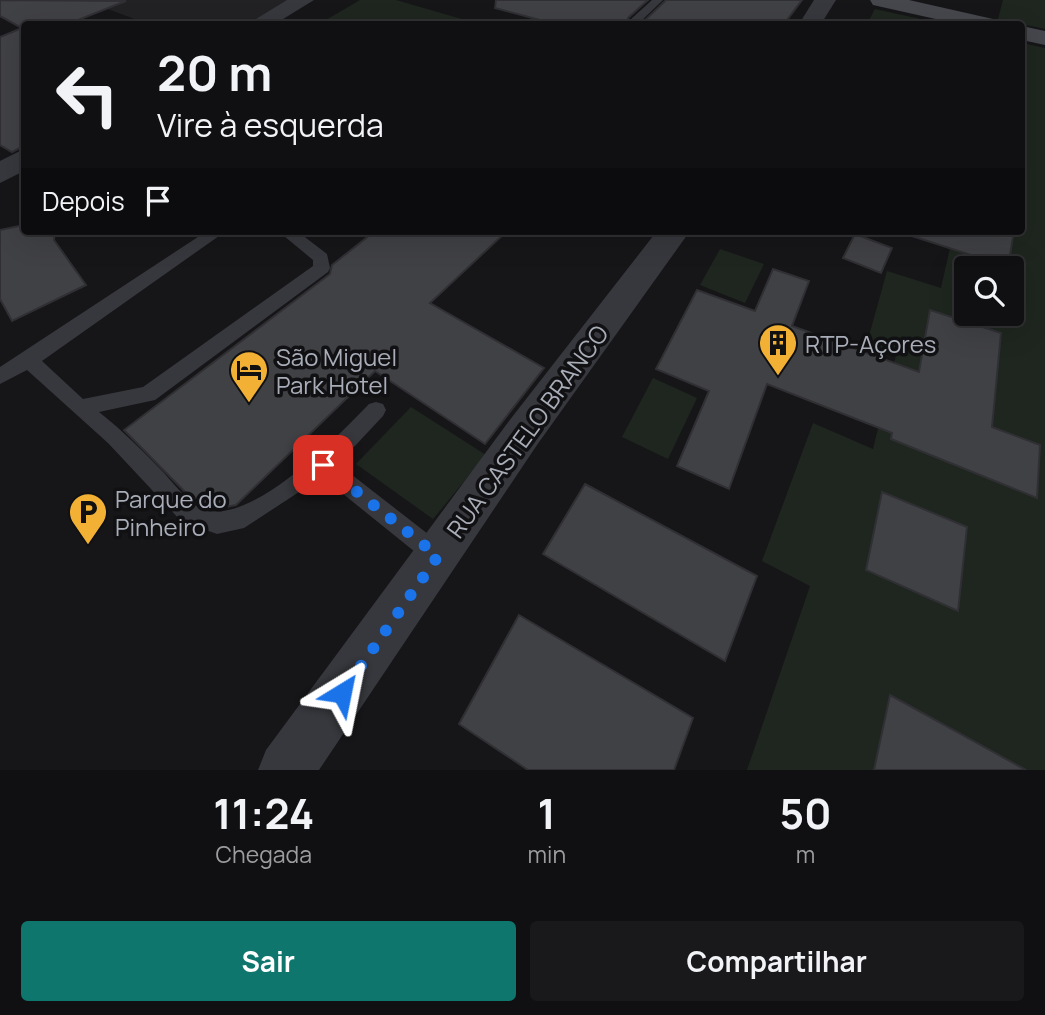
<!DOCTYPE html>
<html lang="pt">
<head>
<meta charset="utf-8">
<style>
  body { margin:0; font-family:Manrope,sans-serif; background:#19191b; color:#f1f3f6; height:100vh; display:flex; flex-direction:column; font-size:26px; white-space:nowrap }
  * { box-sizing:border-box; margin:0 }
  p { font-size:23px; color:#9c9d9f }
  .icon { flex:none; width:38px; height:38px; fill:none; stroke:currentColor; stroke-width:2; stroke-linecap:round; stroke-linejoin:round }
  .map { position:relative; height:770px; overflow:hidden }
  .drawer { display:flex; flex-direction:column; background:#101012; flex:1 }
  .drawer>* { flex:none }
  .hud { position:absolute; left:21px; top:21px; width:1004px; height:214px; border-radius:7px; box-shadow:0 7px 28px #0002,0 0 0 2px #303032; background:#101012; color:#f1f3f6; overflow:hidden }
  .tools { position:absolute; left:954px; top:256px; display:grid; gap:14px }
  .tools a { display:grid; place-items:center; width:70px; height:70px; border-radius:7px; background:#101012; box-shadow:0 7px 28px #0002,0 0 0 2px #303032; font-size:35px }
  .pin { position:absolute; display:grid; place-items:center; width:60px; height:60px; color:#fff; margin:-30px; border-radius:14px; box-shadow:0 4px 10px #0006 }
  .me { position:absolute; width:77px; margin:-38px; rotate:35deg; stroke-linejoin:round; filter:drop-shadow(0 0 5px #0008) }
  .turn { display:flex; align-items:center; gap:24px; height:147px; padding:0 21px; font-size:32px }
  .turn .icon { width:91px; height:91px; stroke-width:2.5 }
  .turn b { display:block; font-size:49px; line-height:60px }
  .then { display:flex; align-items:center; height:66px; padding:0 21px; background:#0003; gap:14px; font-size:26px }
  .eta { display:flex; justify-content:space-evenly; align-items:center; height:119px; text-align:center }
  .eta b { font-size:42px; font-weight:700; line-height:49px }
  .primary-button { display:flex; gap:14px; margin-top:auto; padding:14px 21px }
  .primary-button a { flex:1; height:80px; border-radius:7px; background:#0f766e; color:#fff; font-size:28px; font-weight:700; line-height:80px; text-align:center }
  .primary-button a+a { background:#19191b; color:#f1f3f6 }
  .map>svg:first-child { display:block }
  .built { fill:#222225 }
  .green { fill:#1e261f; fill-rule:evenodd }
  .building { fill:#404145; stroke:#303034; stroke-width:2 }
  .lines { fill:none; stroke-linecap:round; stroke-linejoin:round }
  .lane { fill:#37383d; fill-rule:evenodd }
  .street { fill:#37383d; fill-rule:evenodd }
  .secondary { fill:#45474d; fill-rule:evenodd }
  .route { stroke:#1a73e8; stroke-width:12; stroke-dasharray:0 21.6 }
  .labels { text-anchor:middle; dominant-baseline:central; stroke-width:7; stroke-linejoin:round; paint-order:stroke }
  .poi-label { font-size:24px; fill:#a8adb8; stroke:#111113; text-anchor:start }
  .street-label { font-size:24px; fill:#a8adb8; stroke:#111113 }
</style>
</head>
<body>
<div class="map">
<svg width="1045" height="770" viewBox="0 0 1045 770">
  <rect width="100%" height="100%" fill="#161618"/>
  <!-- built -->
  <polygon class="built" points="122,0 294,0 249,24 148,24 105,8"/>
  <!-- green -->
  <g class="green">
    <polygon points="360,0 396,0 479,24 319,24"/>
    <polygon points="1003,0 1045,0 1045,29 998,19"/>
    <polygon points="875,9 943,24 867,24"/>
    <path d="M1022,43L1045,48V770H747L810,586L762,561L813,423L873,449L896,355L867,343L887,271L941,288L952,239L928,231H1022ZM966,268H1012V313H966Z"/>
    <polygon points="720,249 764,264 745,303 700,285"/>
    <polygon points="653,378 697,398 668,459 622,437"/>
    <polygon points="411,407 486,455 433,519 356,464"/>
  </g>
  <!-- building -->
  <g class="building">
    <polygon points="0,0 126,1 68,24 24,24 24,146 12,152 0,145 0,37 22,28 0,16"/>
    <polygon points="496,0 648,0 628,18 628,24 555,24 495,8"/>
    <polygon points="666,0 802,0 784,24 641,24"/>
    <polygon points="24,225 24,231 55,231 54,240 86,285 12,321 0,299 0,230"/>
    <polygon points="375,231 507,231 430,303 544,368 485,444 375,371 236,505 215,509 196,503 124,430 330,274 332,265"/>
    <polygon points="913,231 1014,231 1008,267 912,236"/>
    <polygon points="855,234 892,248 881,273 843,258"/>
    <polygon points="773,269 809,281 792,326 919,372 930,310 1001,333 992,427 1040,445 1037,498 891,439 892,433 767,384 729,489 677,466 709,391 656,369 697,290 755,311"/>
    <polygon points="585,484 757,576 725,661 543,554"/>
    <polygon points="882,492 967,527 958,611 866,570"/>
    <polygon points="519,615 693,718 674,770 528,770 459,724"/>
    <polygon points="890,695 1026,770 874,770"/>
  </g>
  <g class="lines">
    <!-- lane -->
    <g class="lane">
      <polygon points="652,0 663,0 638,24 630,24 630,20"/>
      <path d="M207,231H226L42,361L83,399L143,387L313,266V260L278,231H297L327,254L330,268L328,272L155,400L99,412C123,431 144,452 165,474C174,484 184,497 195,505C241,538 339,435 369,404L376,402L383,404L386,410L383,416L338,464L446,548L450,556L446,564L438,567L430,564L322,477L244,528L217,534L189,524L181,521L108,443L27,370L0,384V367Z"/>
    </g>
    <!-- street -->
    <g class="street">
      <polygon points="287,0 314,0 275,24 248,24"/>
      <polygon points="814,0 836,0 821,24 799,24"/>
      <polygon points="24,149 24,171 0,183 0,161"/>
      <polygon points="657,231 690,231 537,445 319,770 258,770 266,750 509,421"/>
    </g>
    <!-- secondary -->
    <g class="secondary">
      <polygon points="870,0 909,0 993,19 996,24 958,24 873,5"/>
      <polygon points="1022,26 1045,31 1045,45 1022,40"/>
    </g>
  </g>
  <g class="lines">
    <!-- route -->
    <polyline class="route" points="323,465 438,556 342,693"/>
  </g>
  <!-- icons -->
  <defs>
    <symbol id="building-pin" viewBox="-11 -11 22 30"><path d="M0 17L-7.5 6A9.5 9.5 0 1 1 7.5 6Z" fill="#f2b134" stroke="#111113"/><path d="M-4-6H4V6H1V3H-1V6H-4ZM-2.5-4.3h1.7v1.8h-1.7ZM.8-4.3h1.7v1.8H.8ZM-2.5-1h1.7V.8h-1.7ZM.8-1h1.7V.8H.8Z" fill="#111"/></symbol>
    <symbol id="hotel-pin" viewBox="-11 -11 22 30"><path d="M0 17L-7.5 6A9.5 9.5 0 1 1 7.5 6Z" fill="#f2b134" stroke="#111113"/><path d="M-6-4.5h1.5V1H6V5H4.5V3h-9V5H-6ZM-4 0a1.8 1.8 0 1 1 3.6 0ZM.5 0V-2.5h3Q6-2.5 6 0Z" fill="#111"/></symbol>
    <symbol id="parking-pin" viewBox="-11 -11 22 30"><path d="M0 17L-7.5 6A9.5 9.5 0 1 1 7.5 6Z" fill="#f2b134" stroke="#111113"/><path d="M-3.5-5.5H1a3.5 3.5 0 0 1 0 7H-1V5.5H-3.5ZM-1-3.4V-.6H.8a1.4 1.4 0 0 0 0-2.8Z" fill="#111"/></symbol>
  </defs>
  <g fill-rule="evenodd">
    <use href="#building-pin" x="756" y="321" width="44" height="60"/>
    <use href="#hotel-pin" x="227" y="348" width="44" height="60"/>
    <use href="#parking-pin" x="66" y="490" width="44" height="60"/>
  </g>
  <g class="labels">
    <!-- poi labels -->
    <g class="poi-label">
      <text x="805" y="343">RTP-Açores</text>
      <text x="276" y="356">São Miguel<tspan x="276" dy="28">Park Hotel</tspan></text>
      <text x="115" y="498">Parque do<tspan x="115" dy="28">Pinheiro</tspan></text>
    </g>
    <!-- street labels -->
    <g class="street-label">
      <text transform="translate(527 431) rotate(-54)">RUA CASTELO BRANCO</text>
    </g>
  </g>
</svg>
<div class="tools">
<a><svg class="icon" aria-label="search" viewBox="0 0 24 24"><circle cx="10" cy="10" r="6"/><path d="M15 15l6 6"/></svg></a>
</div>
<div class="pin" style="left:323px;top:465px;background:#d93025"><svg class="icon" aria-label="arrive" viewBox="0 0 24 24"><path d="M6 21V4h12l-3 4 3 4H6"/></svg></div>
<svg class="me" style="left:342px;top:693px" viewBox="-20 -20 40 40"><path d="M0-17L14 15 0 8-14 15z" fill="#1a73e8" stroke="#fff" stroke-width="4"/></svg>
<div class="hud">
<div class="turn"><svg class="icon" aria-label="left" viewBox="0 0 24 24"><path d="M17 20v-9H6M10 6l-5 5 5 5"/></svg><div><b>20 m</b>Vire à esquerda</div></div>
<div class="then">Depois<svg class="icon" aria-label="arrive" viewBox="0 0 24 24"><path d="M6 21V4h12l-3 4 3 4H6"/></svg></div>
</div>
</div>
<section class="drawer">
<div class="eta">
<div><b>11:24</b><p>Chegada</p></div>
<div><b>1</b><p>min</p></div>
<div><b>50</b><p>m</p></div>
</div>
<div class="primary-button"><a>Sair</a><a>Compartilhar</a></div>
</section>
</body>
</html>
